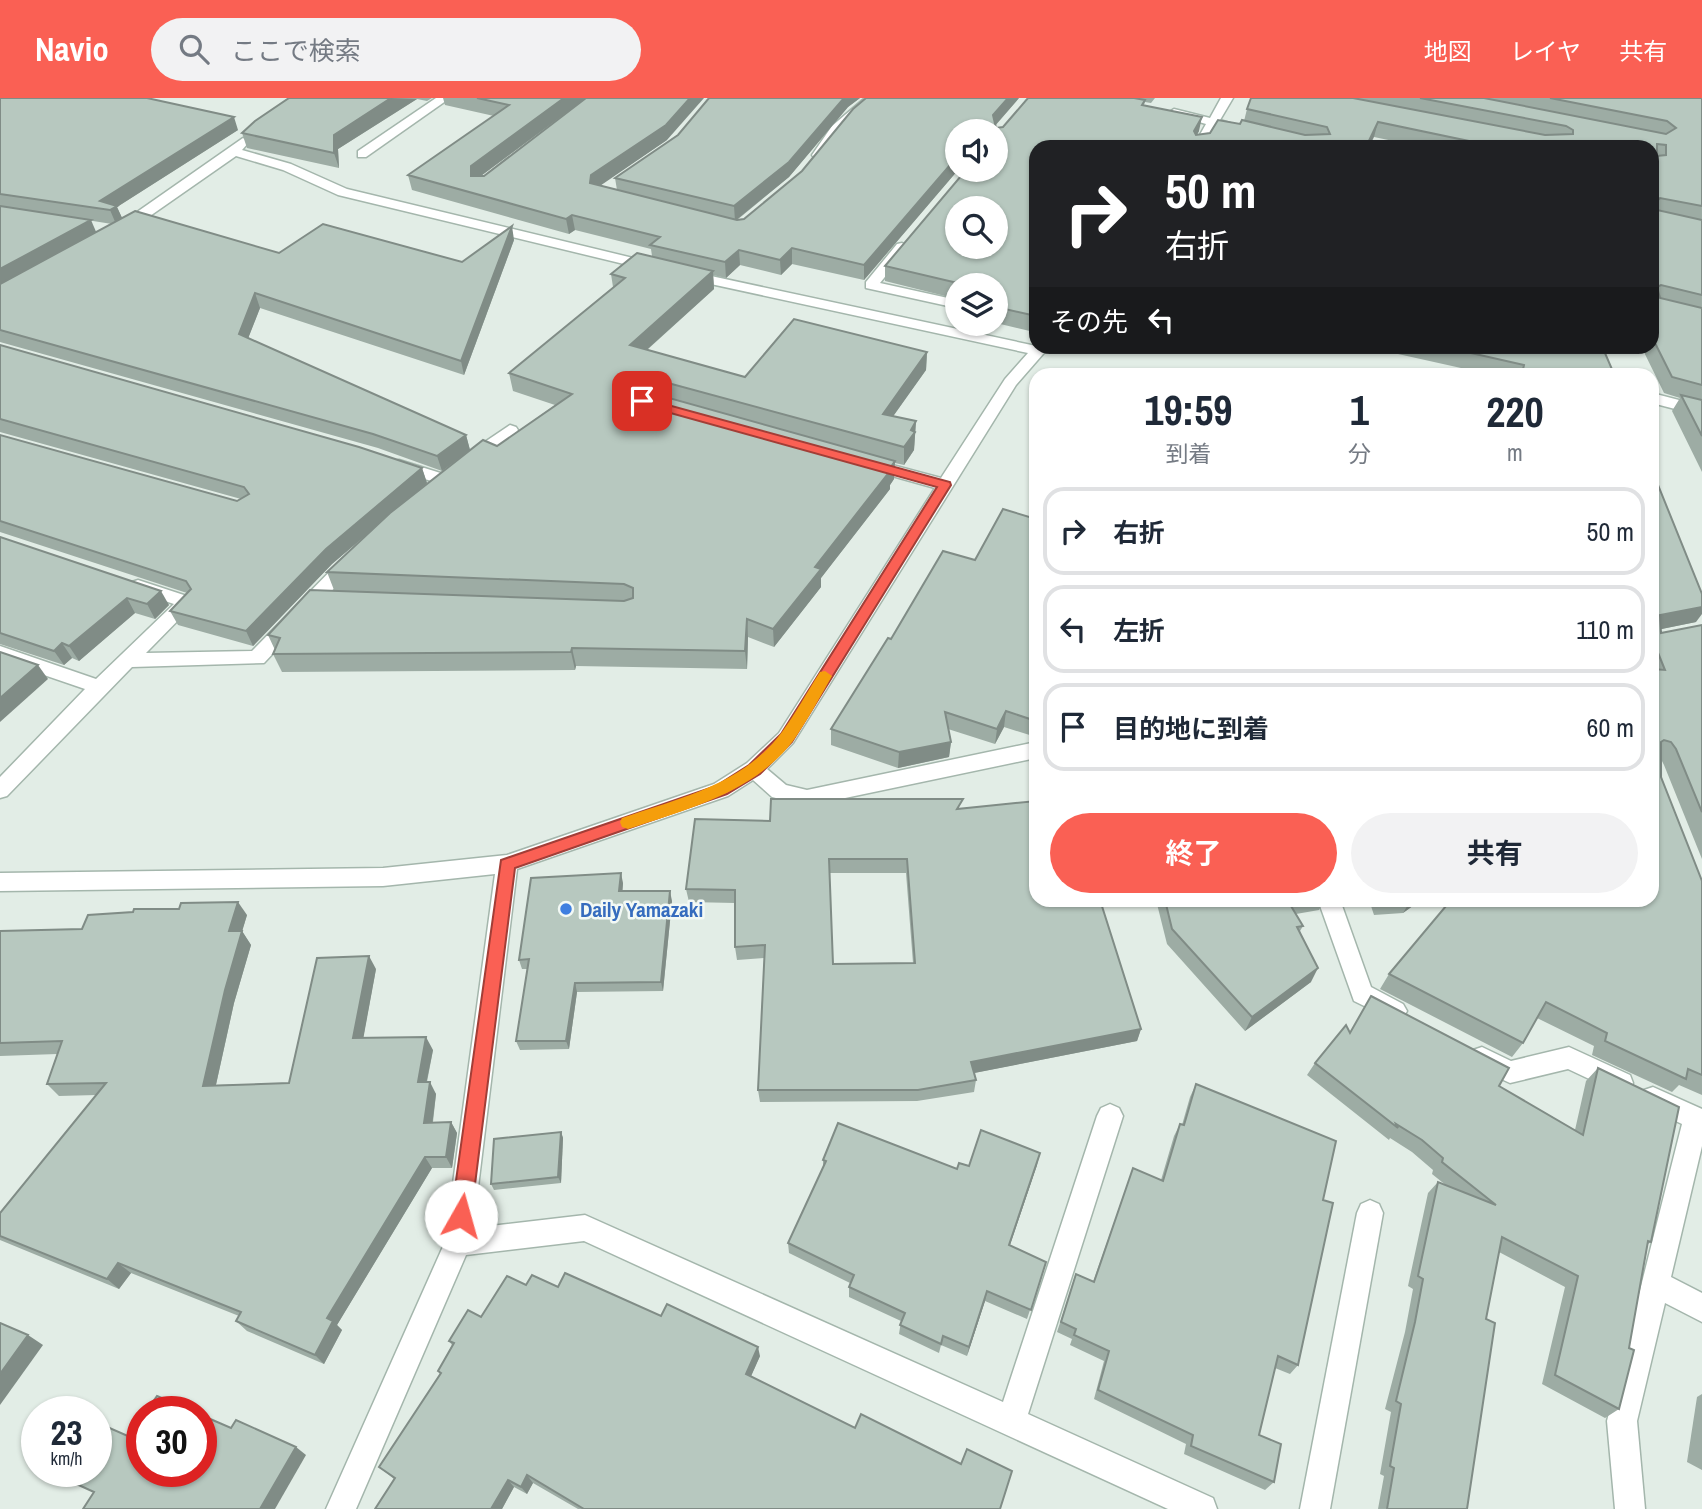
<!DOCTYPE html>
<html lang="ja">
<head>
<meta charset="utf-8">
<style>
  body { margin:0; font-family:"Archivo Narrow","Noto Sans JP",sans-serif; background:#f2f2f3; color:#1f2937; height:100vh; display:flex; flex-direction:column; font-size:26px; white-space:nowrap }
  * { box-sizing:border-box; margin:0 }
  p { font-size:23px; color:#747a83 }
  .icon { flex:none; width:38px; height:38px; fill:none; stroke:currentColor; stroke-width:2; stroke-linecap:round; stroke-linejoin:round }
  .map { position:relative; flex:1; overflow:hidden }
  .sheet { position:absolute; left:1029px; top:270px; width:630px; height:539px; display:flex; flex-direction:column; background:#fff; border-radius:21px; box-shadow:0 2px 5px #0004 }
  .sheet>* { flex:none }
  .top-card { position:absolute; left:1029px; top:42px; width:630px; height:214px; border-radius:21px; box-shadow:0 2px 5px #0004; background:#202124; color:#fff; overflow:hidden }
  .fabs { position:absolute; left:945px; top:21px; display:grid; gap:14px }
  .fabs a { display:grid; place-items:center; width:63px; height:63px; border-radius:50%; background:#fff; box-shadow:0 2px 5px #0004; font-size:35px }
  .speed { position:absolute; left:21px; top:1298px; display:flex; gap:14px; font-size:35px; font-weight:700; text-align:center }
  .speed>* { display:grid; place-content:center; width:91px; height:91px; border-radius:50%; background:#fff; box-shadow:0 2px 5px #0004; line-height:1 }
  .speed small { font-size:18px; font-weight:400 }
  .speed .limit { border:10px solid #d22; background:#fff; color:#111 }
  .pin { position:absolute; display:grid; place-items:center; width:60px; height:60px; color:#fff; margin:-30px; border-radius:14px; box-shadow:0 4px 10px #0006 }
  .me { position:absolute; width:77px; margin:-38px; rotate:7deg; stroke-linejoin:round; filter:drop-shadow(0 0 5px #0008) }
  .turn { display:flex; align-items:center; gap:24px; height:147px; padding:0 21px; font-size:32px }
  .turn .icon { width:91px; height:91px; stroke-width:2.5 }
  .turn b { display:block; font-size:49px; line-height:60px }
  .then { display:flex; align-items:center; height:66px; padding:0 21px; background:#0003; gap:14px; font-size:26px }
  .eta { display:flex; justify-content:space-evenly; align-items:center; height:119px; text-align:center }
  .eta b { font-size:42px; font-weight:700; line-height:49px }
  .primary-button { display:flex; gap:14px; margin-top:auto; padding:14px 21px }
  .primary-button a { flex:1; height:80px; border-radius:42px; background:#fa6054; color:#fff; font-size:28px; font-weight:700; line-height:80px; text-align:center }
  .primary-button a+a { background:#f2f2f3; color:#1f2937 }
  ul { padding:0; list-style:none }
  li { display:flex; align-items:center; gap:21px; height:88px; margin:0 14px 10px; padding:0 7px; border:4px solid #e0e1e3; border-radius:21px }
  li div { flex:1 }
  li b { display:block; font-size:26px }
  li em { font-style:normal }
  header { display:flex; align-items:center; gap:42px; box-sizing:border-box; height:98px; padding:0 35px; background:#fa6054; color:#fff }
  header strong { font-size:33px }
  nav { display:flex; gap:38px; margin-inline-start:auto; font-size:24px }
  .search { width:490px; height:63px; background:#f2f2f3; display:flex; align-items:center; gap:18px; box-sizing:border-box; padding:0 24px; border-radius:38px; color:#747a83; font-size:26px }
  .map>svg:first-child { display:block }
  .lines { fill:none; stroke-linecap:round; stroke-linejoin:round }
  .minor-casing { stroke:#a4b6ac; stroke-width:3 }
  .minor { fill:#fff; fill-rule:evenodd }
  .wall { fill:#9daca4; fill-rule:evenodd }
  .shaded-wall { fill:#808c86 }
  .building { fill:#b7c8bf; stroke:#808c86; stroke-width:2; fill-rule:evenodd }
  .route { fill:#fa6054; stroke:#a23e37; stroke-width:2 }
  .slow { fill:#f59e0b }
  .shop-dot { fill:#3f7fe0; stroke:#f3f9f5; stroke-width:2.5 }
  .labels { text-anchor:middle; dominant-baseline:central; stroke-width:5; stroke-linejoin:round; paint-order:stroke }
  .shop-label { font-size:21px; font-weight:bold; fill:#366cbe; stroke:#f3f9f5; text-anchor:start }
</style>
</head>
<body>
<header>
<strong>Navio</strong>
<div class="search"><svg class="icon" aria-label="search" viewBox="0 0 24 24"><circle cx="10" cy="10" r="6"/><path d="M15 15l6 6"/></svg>ここで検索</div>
<nav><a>地図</a><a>レイヤ</a><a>共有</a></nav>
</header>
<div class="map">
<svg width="1702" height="1411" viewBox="0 0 1702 1411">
  <rect width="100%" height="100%" fill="#e2ede6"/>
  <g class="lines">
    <defs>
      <g id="minor">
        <polygon points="436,0 450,0 366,59 358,59 358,53"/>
        <polygon points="865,0 878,0 840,34 822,60 814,60 812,57 832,28"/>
        <polygon points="1221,0 1233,0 1220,22 1251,32 1245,36 1217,29 1205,49 1193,49 1206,26 1168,15 1174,11 1210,20"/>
        <polygon points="243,40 249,44 242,52 291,66 347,91 658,166 660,169 653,173 338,97 283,72 236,58 127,134 117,134 117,128"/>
        <polygon points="902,145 909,149 880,185 957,202 957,210 866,190 866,184 897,146"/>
        <polygon points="688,173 1036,248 1050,248 1016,287 793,645 767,671 786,687 807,692 1036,644 1036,660 807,708 772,699 753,682 728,698 517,771 473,1130 585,1117 1003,1304 1097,1018 1101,1010 1110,1006 1119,1010 1123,1018 1028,1316 1213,1400 1217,1411 1168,1411 584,1143 466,1157 356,1411 326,1411 445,1144 495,776 383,788 0,793 0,775 383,770 507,757 714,686 747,665 779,635 935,390 860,369 858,365 860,361 866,360 941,380 1005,281 1028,255 683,180 683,174"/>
        <polygon points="1652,295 1702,308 1702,318 1652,305"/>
        <polygon points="510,327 516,329 518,332 516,335 476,366 464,366 462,362 464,358"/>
        <polygon points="399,362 450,378 452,382 444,387 393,371 391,367 393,363"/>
        <polygon points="349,458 358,464 355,468 264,565 132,569 7,698 0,700 0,679 85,591 0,562 0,548 96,581 174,506 132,492 129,488 132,484 138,482 193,500 196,504 146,555 252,553 343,460"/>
        <polygon points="1318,802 1340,802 1371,889 1403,906 1407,913 1403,920 1395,923 1354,903"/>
        <polygon points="1482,949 1511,963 1569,949 1630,977 1633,985 1630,993 1621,996 1568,971 1510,985 1473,968 1470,960 1473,952"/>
        <polygon points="1653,989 1702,1011 1702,1048 1671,1179 1702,1195 1702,1224 1665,1205 1637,1323 1645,1411 1615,1411 1607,1323 1682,1026 1644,1008 1641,1000 1644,992"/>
        <polygon points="1370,1102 1379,1106 1383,1115 1330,1411 1300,1411 1357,1115 1361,1106"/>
      </g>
    </defs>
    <!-- minor casing -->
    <use href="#minor" class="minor-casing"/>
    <!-- minor -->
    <use href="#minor" class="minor"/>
  </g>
  <!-- wall -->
  <g class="wall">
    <path d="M0,0L238,32L117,109L122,120L279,155L462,164L514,142L464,277L260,210L248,240L466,337L470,352L442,373L378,350L0,244ZM49,116L112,126L96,134Z"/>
    <polygon points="289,0 432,0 427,3 417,1 338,51 339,70 247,50 242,35"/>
    <polygon points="443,0 586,0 481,78 667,42 600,87 617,92 615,80 678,37 709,0 860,0 848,9 789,79 737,122 744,121 1019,0 995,28 996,30 1003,29 1028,0 1155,0 1151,5 1145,4 1144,7 1199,33 1197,37 1210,35 1240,26 1244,23 1247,11 1251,0 1702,0 1702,374 1672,313 1680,300 1664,295 1641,248 1652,248 1652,49 1422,49 1374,39 1036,49 1036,231 1034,234 996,225 996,187 957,187 957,201 885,183 885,168 996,72 957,33 958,72 864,182 792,166 781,177 740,167 726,180 713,177 714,191 647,252 745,279 927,254 926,272 893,318 916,323 914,352 904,367 895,365 894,381 890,387 890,391 821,480 821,489 774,549 748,539 747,571 576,568 575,572 282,574 273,556 275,552 268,537 334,492 327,474 379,426 332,466 253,548 178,527 170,513 187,495 0,434 0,337 237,403 241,401 0,334 0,247 422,370 427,385 402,406 497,348 555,307 513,293 509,275 613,189 611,176 652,158 651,151 575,132 569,136 412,92 408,77 494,18 445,7"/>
    <polygon points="1362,248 1620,248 1605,255 1614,276 1488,276"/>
    <polygon points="1652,372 1696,524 1661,531 1661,535 1702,527 1702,761 1664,667 1661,661 1661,679 1702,783 1702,997 1679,987 1672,994 1592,957 1594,948 1537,920 1523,945 1512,959 1380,891 1389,876 1652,802"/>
    <polygon points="1036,421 1036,639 1004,629 995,646 948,631 951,644 949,659 898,670 831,647 831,631 891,541 975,462"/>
    <polygon points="0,439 169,507 155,521 135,515 79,563 72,560 64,567 0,546"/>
    <path d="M962,711L1141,931L1137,943L974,975L976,982L974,994L917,1003L760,1004L758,992L764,860L737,862L735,849V805L689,804L686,791L770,723ZM829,775H906L913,865L833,866Z"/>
    <polygon points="623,785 622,793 672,803 663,893 577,894 569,951 520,952 516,943 528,871 522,871 519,862"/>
    <polygon points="1156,802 1324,802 1319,812 1296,816 1303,828 1300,833 1311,884 1245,933 1167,846"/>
    <polygon points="1342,802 1421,802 1403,815 1374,817 1370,805 1345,809"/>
    <polygon points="247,817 242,833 251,847 234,905 216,987 289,985 376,871 363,940 433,952 427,984 436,996 433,1024 451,1024 457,1035 452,1070 432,1070 337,1227 342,1232 324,1266 247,1233 236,1223 239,1218 131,1175 119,1191 0,1142 0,1115 96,997 59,998 47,986 57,956 0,958 0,833 82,831"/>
    <polygon points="1350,934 1499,988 1575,1032 1586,983 1598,970 1651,1144 1648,1146 1629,1250 1619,1311 1605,1320 1542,1286 1565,1189 1499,1154 1486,1221 1467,1411 1378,1411 1384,1378 1380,1376 1391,1314 1385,1311 1405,1234 1413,1191 1408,1188 1428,1095 1438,1084 1447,1088 1432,1076 1433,1072 1412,1054 1390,1040 1389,1042 1307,977 1315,965"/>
    <polygon points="1196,986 1323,1102 1298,1267 1290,1276 1275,1270 1259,1337 1274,1384 1265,1392 1184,1356 1186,1346 1094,1301 1104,1263 1070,1247 1072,1241 1057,1234 1076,1176 1093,1184 1133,1070 1161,1082 1174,1038 1180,1026 1182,1027 1190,999"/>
    <polygon points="561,1034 563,1040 561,1085 494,1092 491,1086"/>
    <polygon points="823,1062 957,1071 969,1068 1037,1067 1010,1147 1046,1164 1027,1221 985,1203 967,1258 941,1247 939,1255 899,1236 901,1223 849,1199 849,1189 850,1185 789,1155 788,1145 823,1069"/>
    <polygon points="526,1187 558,1189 661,1218 760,1258 751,1278 1000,1411 578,1411 533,1385 527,1396 514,1389 502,1411 375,1411 394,1381 379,1369 440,1276 438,1273 452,1247 449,1243"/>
    <polygon points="1702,1296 1702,1372 1687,1364 1697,1299"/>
  </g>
  <!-- shaded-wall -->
  <g class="shaded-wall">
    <polygon points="391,0 417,1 338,51 339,70 334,55 334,37"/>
    <polygon points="564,0 586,0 474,83 471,78 471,68"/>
    <polygon points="690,0 704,0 667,42 594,92 590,85 591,77"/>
    <polygon points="844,0 860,0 848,9 789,79 735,123 734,108"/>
    <polygon points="1008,0 1019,0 992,31 993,17"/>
    <polygon points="234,19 238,32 117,109 123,122 116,126 110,112 100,103"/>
    <polygon points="1202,19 1199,33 1191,48 1194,33"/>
    <polygon points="1378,24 1374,39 1369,49 1366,49"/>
    <polygon points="957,59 958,72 864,182 864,167"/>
    <polygon points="572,117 575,132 569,136 566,121"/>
    <polygon points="91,122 97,136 0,189 0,171"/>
    <polygon points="512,128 514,142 464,277 461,263"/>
    <polygon points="792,150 792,166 781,177 780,162"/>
    <polygon points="739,152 740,167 726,180 725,164"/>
    <polygon points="713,173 714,191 632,265 630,247"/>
    <polygon points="255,195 260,210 244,251 239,236"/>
    <polygon points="1599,248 1620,248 1593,260"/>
    <polygon points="927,254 926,272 882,334 883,316"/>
    <polygon points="633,279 636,297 629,284"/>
    <polygon points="916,323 914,352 904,367 904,349 911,332"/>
    <polygon points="466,337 470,352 442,373 437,358"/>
    <polygon points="895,363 894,381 890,387 890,391 821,480 821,489 774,549 773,531 815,469"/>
    <polygon points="422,370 427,385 332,466 253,548 246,533 326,451"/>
    <polygon points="1036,465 1036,476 1031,474"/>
    <polygon points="161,493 169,507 155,521 147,506"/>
    <polygon points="127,500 135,515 79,563 69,548"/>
    <polygon points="1702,509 1702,516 1696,524 1652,533 1660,517"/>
    <polygon points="747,521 748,539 747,571 745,553"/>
    <polygon points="62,545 72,560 64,567 54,553"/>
    <polygon points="572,550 576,568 575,572 571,554"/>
    <polygon points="38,567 48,581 0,624 0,600"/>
    <polygon points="1006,613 1004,629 995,646 997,631"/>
    <polygon points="951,644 949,659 898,670 899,654"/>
    <polygon points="621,775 623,785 622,802 619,793"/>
    <polygon points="670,793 672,803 663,893 661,884"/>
    <polygon points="1411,802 1421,802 1403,815"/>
    <polygon points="238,804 247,817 238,847 229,833"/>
    <polygon points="242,833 251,847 234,905 213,1000 203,988 225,892"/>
    <polygon points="369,858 376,871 361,953 353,940"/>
    <polygon points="1318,870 1311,884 1245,933 1252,919"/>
    <polygon points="575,885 577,894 569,951 566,943"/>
    <polygon points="1141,931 1137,943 969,976 971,964"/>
    <polygon points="426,939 433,952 424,996 418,984"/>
    <polygon points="430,984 436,996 431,1036 424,1025"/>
    <polygon points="451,1024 457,1035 452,1070 446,1059"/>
    <polygon points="561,1034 563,1040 561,1085 558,1079"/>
    <polygon points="1040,1055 1037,1067 1006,1158 1009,1147"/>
    <polygon points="425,1059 432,1070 337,1227 342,1232 324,1266 315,1257 327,1220"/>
    <polygon points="118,1165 131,1175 119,1191 107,1181"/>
    <polygon points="987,1193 985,1203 967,1258 969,1249"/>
    <polygon points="28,1237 43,1247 0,1307 0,1276"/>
    <polygon points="758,1249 760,1258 748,1285 746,1276"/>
    <polygon points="296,1349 306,1357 275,1411 260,1411"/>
    <polygon points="527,1377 533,1385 527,1396 521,1389"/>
    <polygon points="508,1382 514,1389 502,1411 491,1411"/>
  </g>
  <!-- building -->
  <g class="building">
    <polygon points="0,0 147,0 234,19 100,103 117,108 110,112 0,96"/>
    <polygon points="289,0 391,0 334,37 334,55 242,35 255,23"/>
    <path d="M477,0H564L471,68V78H484L586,0H690L666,27L591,77L590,85L737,122L744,121L802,73L853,11L866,0H1008L993,17L996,30L1003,29L1028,0H1134L1145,2L1142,7L1202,19L1194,33L1196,37L1210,35L1218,22L1240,26L1242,22L1305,37L1330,36L1327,29L1247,11L1251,0H1353L1545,37L1573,36V32L1566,28L1420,0H1484L1666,36L1676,30L1667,23L1550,0H1702V108L1660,100L1657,103V112L1702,122V197L1661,187L1657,189L1660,200L1702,210V287L1672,279L1652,239V49H1487L1488,47L1378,24L1366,49H1036V218L996,209V203L1000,196L996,195V187H966L885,168L966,72H996V33H957V59L864,167L792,150L780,162L739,152L725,164L650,147L660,139L572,117L566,121L408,77L509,7ZM1657,46L1666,47V57L1657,58ZM957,110H996V149H957Z"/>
    <polygon points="709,0 844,0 789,64 734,108 615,80 678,37"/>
    <polygon points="0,108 91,122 0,171"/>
    <polygon points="135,113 279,155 323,126 462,164 512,128 461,263 255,195 239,236 466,337 437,358 373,336 0,232 0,186"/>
    <polygon points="637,155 713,173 630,247 745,279 794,221 927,254 883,316 916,323 911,332 915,334 904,349 646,279 633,279 629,284 633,290 895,363 888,373 890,373 815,469 821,471 773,531 747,521 745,553 572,550 571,554 273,556 280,540 268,537 310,492 624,503 633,500 633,490 624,486 327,474 390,415 483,342 497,348 572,296 509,275 625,180 611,176"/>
    <polygon points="0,247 359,349 422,370 326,451 246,533 170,513 191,491 186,483 0,423 0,337 237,403 249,396 244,389 0,321"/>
    <polygon points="1440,248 1602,248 1614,276 1522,276 1524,267"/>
    <polygon points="1681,297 1702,302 1702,338"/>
    <polygon points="1652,372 1702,496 1702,509 1660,517 1661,535 1702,527 1702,714 1676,651 1671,644 1664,642 1661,644 1661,679 1702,783 1702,977 1688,971 1686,981 1605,943 1607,935 1546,904 1523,945 1389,876 1451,802 1652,802 1652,571 1665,572 1652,540"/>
    <polygon points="1003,411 1036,421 1036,465 1031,474 1036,475 1036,623 1006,613 997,631 945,614 951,644 899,654 831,631 888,540 891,541 943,453 975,462"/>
    <polygon points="0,439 161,493 147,506 127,500 69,548 62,545 54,553 0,535"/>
    <polygon points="0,554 38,567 0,600"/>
    <path d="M771,701H963L957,711L1036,703V802H1100L1141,931L971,964L976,982L918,992H758L765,847L735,849V792L686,791L695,721L770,723ZM829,761H907L915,865L833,866Z"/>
    <polygon points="621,775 619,793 670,793 661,884 575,885 566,943 516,943 529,861 519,862 531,780"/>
    <polygon points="1165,802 1297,802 1288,803 1303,828 1297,829 1318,870 1252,919 1172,831"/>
    <polygon points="238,804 229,833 242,833 225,892 203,988 289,985 317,860 369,858 353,940 426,939 418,984 430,984 424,1025 451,1024 446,1059 425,1059 327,1220 333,1223 315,1257 236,1223 241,1214 118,1165 107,1181 0,1138 0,1115 106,985 47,986 62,943 0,945 0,833 82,831 88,817 133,814 134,811 179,811 181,805"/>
    <polygon points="1371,898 1509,970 1499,988 1583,1037 1598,970 1679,1009 1651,1144 1648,1143 1629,1250 1634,1252 1619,1311 1555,1277 1578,1178 1502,1139 1486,1221 1495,1225 1467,1411 1387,1411 1394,1370 1390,1368 1401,1306 1396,1303 1415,1224 1423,1181 1418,1178 1438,1084 1496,1107 1442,1064 1443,1060 1422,1042 1396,1026 1398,1030 1315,965 1346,927 1350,935"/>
    <polygon points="1196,986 1336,1043 1323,1102 1333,1105 1298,1267 1278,1258 1259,1337 1281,1346 1274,1384 1191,1348 1193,1337 1098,1292 1109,1253 1074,1237 1076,1231 1061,1224 1076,1176 1094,1184 1133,1070 1163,1083 1180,1026 1184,1027"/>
    <polygon points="838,1025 957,1071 959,1065 969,1068 981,1032 1040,1055 1009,1147 1046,1164 1031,1212 987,1193 969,1249 943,1238 941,1246 900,1227 905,1215 849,1189 854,1177 788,1145 826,1063 823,1062"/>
    <polygon points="561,1034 558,1079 491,1086 494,1041"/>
    <polygon points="565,1175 661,1218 667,1206 758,1249 746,1276 855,1330 861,1316 961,1366 967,1351 1012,1373 1000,1411 584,1411 527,1377 521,1389 508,1382 491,1411 375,1411 395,1380 379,1369 441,1275 438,1273 454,1245 449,1243 468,1212 481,1219 507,1178 526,1187 532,1177 558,1189"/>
    <polygon points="0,1225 28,1237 0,1276"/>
    <polygon points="157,1298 195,1314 146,1314"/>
    <polygon points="201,1317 231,1330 236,1322 296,1349 260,1411 83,1411 94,1394 50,1374 96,1374 96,1324 130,1339 142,1321 142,1374 201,1374"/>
  </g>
  <!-- route -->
  <polygon class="route" points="638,301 646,301 950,384 951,387 792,644 760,676 727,696 515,770 471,1118 468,1125 461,1128 454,1125 451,1118 501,762 716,688 749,667 781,636 937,389 638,306"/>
  <!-- slow -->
  <path class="slow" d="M825,573L832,578C820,599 807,623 793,643C753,695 687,711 628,731L622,729L620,724L622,720C680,700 744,686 782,634C796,615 807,594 820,574Z"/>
  <!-- markers -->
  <circle class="shop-dot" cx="566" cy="811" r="7"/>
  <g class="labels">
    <!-- shop labels -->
    <g class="shop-label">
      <text x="580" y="811">Daily Yamazaki</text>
    </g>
  </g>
</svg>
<div class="fabs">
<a><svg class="icon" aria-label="sound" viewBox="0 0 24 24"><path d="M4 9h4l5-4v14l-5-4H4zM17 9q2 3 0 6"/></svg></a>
<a><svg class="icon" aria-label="search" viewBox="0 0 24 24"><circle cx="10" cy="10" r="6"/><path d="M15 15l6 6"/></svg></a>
<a><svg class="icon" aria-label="layers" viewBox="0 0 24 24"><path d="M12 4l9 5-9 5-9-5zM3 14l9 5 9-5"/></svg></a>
</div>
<div class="speed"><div>23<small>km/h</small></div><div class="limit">30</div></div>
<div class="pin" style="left:642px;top:303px;background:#d93025"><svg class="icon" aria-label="arrive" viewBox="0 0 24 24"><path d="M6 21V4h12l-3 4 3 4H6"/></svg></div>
<svg class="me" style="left:461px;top:1118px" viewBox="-20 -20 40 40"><circle r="19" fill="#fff"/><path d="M0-13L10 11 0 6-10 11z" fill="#fa6054"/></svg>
<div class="top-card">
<div class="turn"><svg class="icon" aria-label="right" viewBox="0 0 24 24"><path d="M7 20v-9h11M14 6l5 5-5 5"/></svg><div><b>50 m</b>右折</div></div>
<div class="then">その先<svg class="icon" aria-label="left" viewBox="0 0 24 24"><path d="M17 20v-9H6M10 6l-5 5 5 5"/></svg></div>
</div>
<section class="sheet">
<div class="eta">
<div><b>19:59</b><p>到着</p></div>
<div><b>1</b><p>分</p></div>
<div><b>220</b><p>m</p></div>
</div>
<ul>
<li><svg class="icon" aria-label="right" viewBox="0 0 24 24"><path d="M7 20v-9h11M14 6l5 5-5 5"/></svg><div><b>右折</b></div><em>50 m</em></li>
<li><svg class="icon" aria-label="left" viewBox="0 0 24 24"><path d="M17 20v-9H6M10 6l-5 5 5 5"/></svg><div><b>左折</b></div><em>110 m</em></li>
<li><svg class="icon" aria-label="arrive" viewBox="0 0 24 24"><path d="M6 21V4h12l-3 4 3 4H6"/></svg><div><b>目的地に到着</b></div><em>60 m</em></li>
</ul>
<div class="primary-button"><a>終了</a><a>共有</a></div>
</section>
</div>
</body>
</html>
